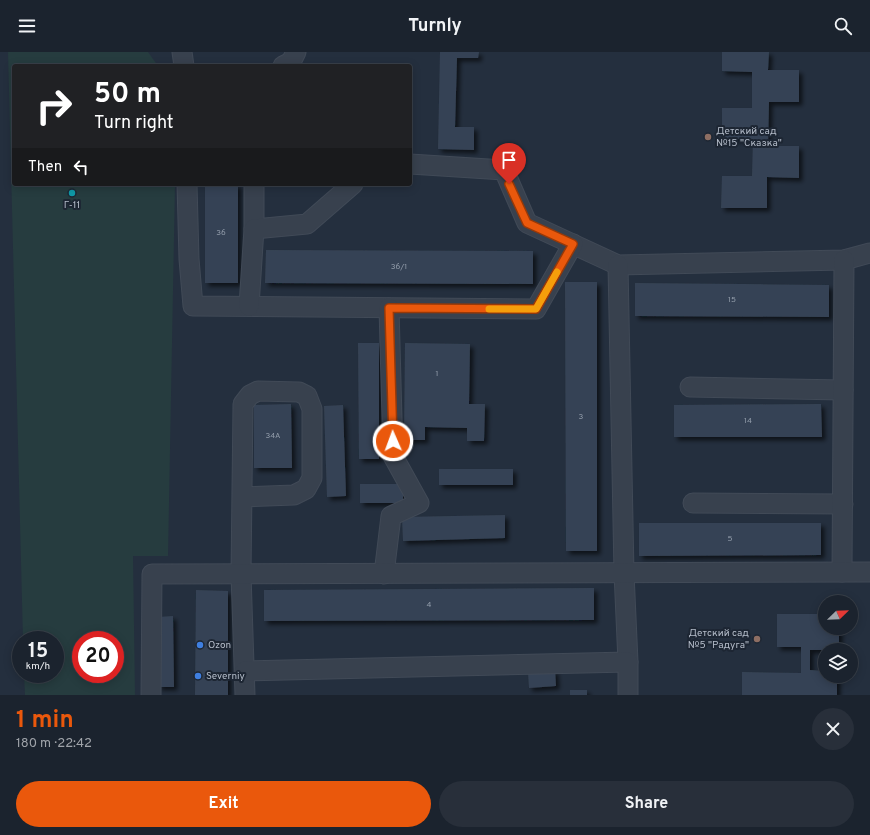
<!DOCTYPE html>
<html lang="en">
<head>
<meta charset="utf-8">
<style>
  body { margin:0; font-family:Overpass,sans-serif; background:#282f3a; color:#f1f3f6; height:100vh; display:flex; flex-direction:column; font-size:15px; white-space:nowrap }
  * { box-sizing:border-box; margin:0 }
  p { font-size:13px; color:#a0a4aa }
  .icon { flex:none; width:22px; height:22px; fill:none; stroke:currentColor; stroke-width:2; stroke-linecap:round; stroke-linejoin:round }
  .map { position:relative; height:643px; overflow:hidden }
  .panel { display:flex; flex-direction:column; background:#1b232e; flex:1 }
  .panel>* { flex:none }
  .top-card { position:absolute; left:12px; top:12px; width:400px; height:122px; border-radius:4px; box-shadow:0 2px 10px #0003,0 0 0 1px #39404a; background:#202124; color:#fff; overflow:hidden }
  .needle { width:26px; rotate:67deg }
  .buttons { position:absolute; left:818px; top:543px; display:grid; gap:8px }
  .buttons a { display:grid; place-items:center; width:40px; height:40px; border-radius:50%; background:#1b232e; box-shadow:0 2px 10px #0003,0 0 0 1px #39404a; font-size:20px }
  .speed { position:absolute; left:12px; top:579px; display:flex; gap:8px; font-size:20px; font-weight:700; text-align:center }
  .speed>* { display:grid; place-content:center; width:52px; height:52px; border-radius:50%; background:#1b232e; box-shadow:0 2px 10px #0003,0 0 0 1px #39404a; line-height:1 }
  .speed small { font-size:10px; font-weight:400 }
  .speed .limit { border:6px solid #d22; background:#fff; color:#111 }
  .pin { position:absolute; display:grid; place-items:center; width:34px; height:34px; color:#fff; margin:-41px -17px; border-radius:50% 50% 50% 0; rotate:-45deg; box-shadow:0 0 4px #0007 }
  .pin .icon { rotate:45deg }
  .me { position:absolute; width:44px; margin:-22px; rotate:358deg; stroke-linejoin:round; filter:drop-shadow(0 0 3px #0008) }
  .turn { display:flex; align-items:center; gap:14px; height:84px; padding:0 16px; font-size:18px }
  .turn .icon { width:52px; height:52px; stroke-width:2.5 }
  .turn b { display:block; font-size:28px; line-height:34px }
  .then { display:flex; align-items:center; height:38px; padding:0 16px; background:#0003; gap:8px; font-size:15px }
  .round { display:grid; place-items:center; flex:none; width:42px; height:42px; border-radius:21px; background:#282f3a }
  .overview { display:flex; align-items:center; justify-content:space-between; height:68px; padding:0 16px }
  h1 { font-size:24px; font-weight:700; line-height:30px; color:#ea580c }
  .cta { display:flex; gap:8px; margin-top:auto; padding:8px 16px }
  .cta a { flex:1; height:46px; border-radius:24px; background:#ea580c; color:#fff; font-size:16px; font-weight:700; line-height:46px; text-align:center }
  .cta a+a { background:#282f3a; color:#f1f3f6 }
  header { display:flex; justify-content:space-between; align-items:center; height:52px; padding:0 16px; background:#1b232e; font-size:18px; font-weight:700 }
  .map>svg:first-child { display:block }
  .green { fill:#263c3f; fill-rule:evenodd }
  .building { fill:#364354; filter:url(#shadow) }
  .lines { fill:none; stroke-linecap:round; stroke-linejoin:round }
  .minor-casing { stroke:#414a57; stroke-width:21 }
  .minor { stroke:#38414e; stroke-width:19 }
  .route-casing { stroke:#983908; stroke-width:10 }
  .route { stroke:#ea580c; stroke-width:7 }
  .slow { stroke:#f59e0b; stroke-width:7 }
  .education-dot { fill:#8d6e63; stroke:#1d2633; stroke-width:1.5 }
  .culture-dot { fill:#0f9aa8; stroke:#1d2633; stroke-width:1.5 }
  .shop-dot { fill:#3f7fe0; stroke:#1d2633; stroke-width:1.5 }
  .labels { text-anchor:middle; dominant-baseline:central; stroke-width:4; stroke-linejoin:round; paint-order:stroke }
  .number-label { font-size:8px; fill:#929caa }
  .poi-label { font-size:10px; fill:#b4bcc9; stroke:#1d2633; text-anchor:start }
</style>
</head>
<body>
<header><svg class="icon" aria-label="menu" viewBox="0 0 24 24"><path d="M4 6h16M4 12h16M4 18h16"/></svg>Turnly<svg class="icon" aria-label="search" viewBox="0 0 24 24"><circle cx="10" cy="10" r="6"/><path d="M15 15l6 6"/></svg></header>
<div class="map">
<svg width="870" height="643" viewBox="0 0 870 643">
  <defs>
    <filter id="shadow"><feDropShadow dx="3.5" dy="3.5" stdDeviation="2" flood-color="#0009"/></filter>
  </defs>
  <rect width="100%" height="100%" fill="#242f3e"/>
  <!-- green -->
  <path class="green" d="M8,0H148L158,14H14V132H175L168,504H133L135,643H25L24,622H55V588H23ZM81,588H115V622H81Z"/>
  <!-- building -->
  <g class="building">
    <polygon points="440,0 479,0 478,6 457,6 455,75 474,75 474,98 438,97"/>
    <polygon points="722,0 769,0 768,18 799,18 799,50 769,50 768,94 799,94 799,126 767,125 767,156 721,156 722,124 752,124 753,87 722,87 722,56 752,56 752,20 722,19"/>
    <rect x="205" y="132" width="33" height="99"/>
    <polygon points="266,198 533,199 533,232 265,231"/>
    <polygon points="565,230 597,230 597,499 566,499"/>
    <polygon points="635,231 829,233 829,265 635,264"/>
    <polygon points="358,291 379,291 379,407 359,407"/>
    <polygon points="405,291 470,292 469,352 485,352 484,389 467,389 467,376 425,375 425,388 404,388"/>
    <polygon points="291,352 292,416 254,416 254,353"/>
    <polygon points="821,352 822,385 674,385 674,353"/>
    <polygon points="343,353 346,444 327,445 324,354"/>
    <rect x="439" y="417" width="74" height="16"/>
    <rect x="360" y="432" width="43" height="19"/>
    <polygon points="505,463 505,486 403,489 402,465"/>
    <polygon points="639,471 821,471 821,503 639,504"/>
    <polygon points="594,536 594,568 264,569 264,538"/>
    <polygon points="196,538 228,539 228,643 195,643"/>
    <polygon points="777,562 825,562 825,576 839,576 839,598 810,598 810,618 825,619 825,624 837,624 837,643 742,643 742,620 801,621 801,595 777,595"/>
    <polygon points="173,564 174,635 158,635 158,565"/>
    <polygon points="555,618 556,634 529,636 528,620"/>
    <rect x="570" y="638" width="17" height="5"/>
  </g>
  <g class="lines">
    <defs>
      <g id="minor">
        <polyline points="182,0 184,14"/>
        <polyline points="283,14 291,10 296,0"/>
        <polyline points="410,112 504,118 527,171 618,213 844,208 870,201"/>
        <polyline points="187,132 189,207 193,254 536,257 573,192"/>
        <polyline points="254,132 254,177"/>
        <polyline points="618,213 624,521 628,610"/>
        <polyline points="249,254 254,177 307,172 353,132"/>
        <polyline points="690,335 843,338"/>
        <polyline points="242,445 294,443 306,437 312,426 312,357 307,344 299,340 258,339 250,343 243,352 241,522 245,643"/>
        <polyline points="693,451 843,452"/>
        <polyline points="842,520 844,208"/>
        <polyline points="384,522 391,464 419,451 393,404 389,256"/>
        <polyline points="245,619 628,610 628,643"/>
        <polyline points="151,643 152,522 870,520"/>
      </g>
    </defs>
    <!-- minor casing -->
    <use href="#minor" class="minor-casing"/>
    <!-- minor -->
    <use href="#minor" class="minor"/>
  </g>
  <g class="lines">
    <defs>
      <polyline id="route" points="393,389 389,256 536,257 573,192 527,171 509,132"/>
    </defs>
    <!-- route casing -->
    <use href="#route" class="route-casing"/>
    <!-- route -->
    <use href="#route" class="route"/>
    <!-- slow -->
    <polyline class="slow" points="489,257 536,257 557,220"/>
  </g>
  <!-- markers -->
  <g class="education-dot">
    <circle cx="708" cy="85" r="4"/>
    <circle cx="757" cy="587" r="4"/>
  </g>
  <circle class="culture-dot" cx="72" cy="141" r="4"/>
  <g class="shop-dot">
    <circle cx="200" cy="593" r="4"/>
    <circle cx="198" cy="624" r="4"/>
  </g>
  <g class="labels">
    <!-- number labels -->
    <g class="number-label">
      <text x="221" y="181">36</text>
      <text x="399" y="215">36/1</text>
      <text x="732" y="248">15</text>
      <text x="437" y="322">1</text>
      <text x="581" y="365">3</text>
      <text x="748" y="369">14</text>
      <text x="273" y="384">34А</text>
      <text x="730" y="487">5</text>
      <text x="429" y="553">4</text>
    </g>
    <!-- poi labels -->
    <g class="poi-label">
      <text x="716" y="79">Детский сад<tspan x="716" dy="12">№15 "Сказка"</tspan></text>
      <text x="72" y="153" text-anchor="middle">Г-11</text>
      <text x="749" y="581" text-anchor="end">Детский сад<tspan x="749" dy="12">№5 "Радуга"</tspan></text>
      <text x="208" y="593">Ozon</text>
      <text x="206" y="624">Severniy</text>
    </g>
  </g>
</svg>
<div class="buttons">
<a><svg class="needle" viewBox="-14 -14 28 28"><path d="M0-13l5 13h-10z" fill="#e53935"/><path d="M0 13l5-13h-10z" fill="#a0a4aa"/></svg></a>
<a><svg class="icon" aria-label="layers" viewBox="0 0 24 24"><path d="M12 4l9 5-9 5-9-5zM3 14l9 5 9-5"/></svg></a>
</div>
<div class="speed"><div>15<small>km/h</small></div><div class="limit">20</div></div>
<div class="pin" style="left:509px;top:132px;background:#d93025"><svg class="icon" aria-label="arrive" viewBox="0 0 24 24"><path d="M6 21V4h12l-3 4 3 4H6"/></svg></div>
<svg class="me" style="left:393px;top:389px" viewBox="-20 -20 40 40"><circle r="17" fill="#ea580c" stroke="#fff" stroke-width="3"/><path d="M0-11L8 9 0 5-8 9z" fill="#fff"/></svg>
<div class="top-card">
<div class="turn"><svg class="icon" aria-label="right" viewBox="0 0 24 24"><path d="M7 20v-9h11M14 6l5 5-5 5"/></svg><div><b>50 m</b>Turn right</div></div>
<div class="then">Then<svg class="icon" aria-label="left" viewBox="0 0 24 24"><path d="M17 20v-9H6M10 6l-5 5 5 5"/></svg></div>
</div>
</div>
<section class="panel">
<div class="overview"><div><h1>1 min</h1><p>180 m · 22:42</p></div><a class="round"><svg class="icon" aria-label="close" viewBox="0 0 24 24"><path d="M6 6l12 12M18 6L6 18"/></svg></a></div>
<div class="cta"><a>Exit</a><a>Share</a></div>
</section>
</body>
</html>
